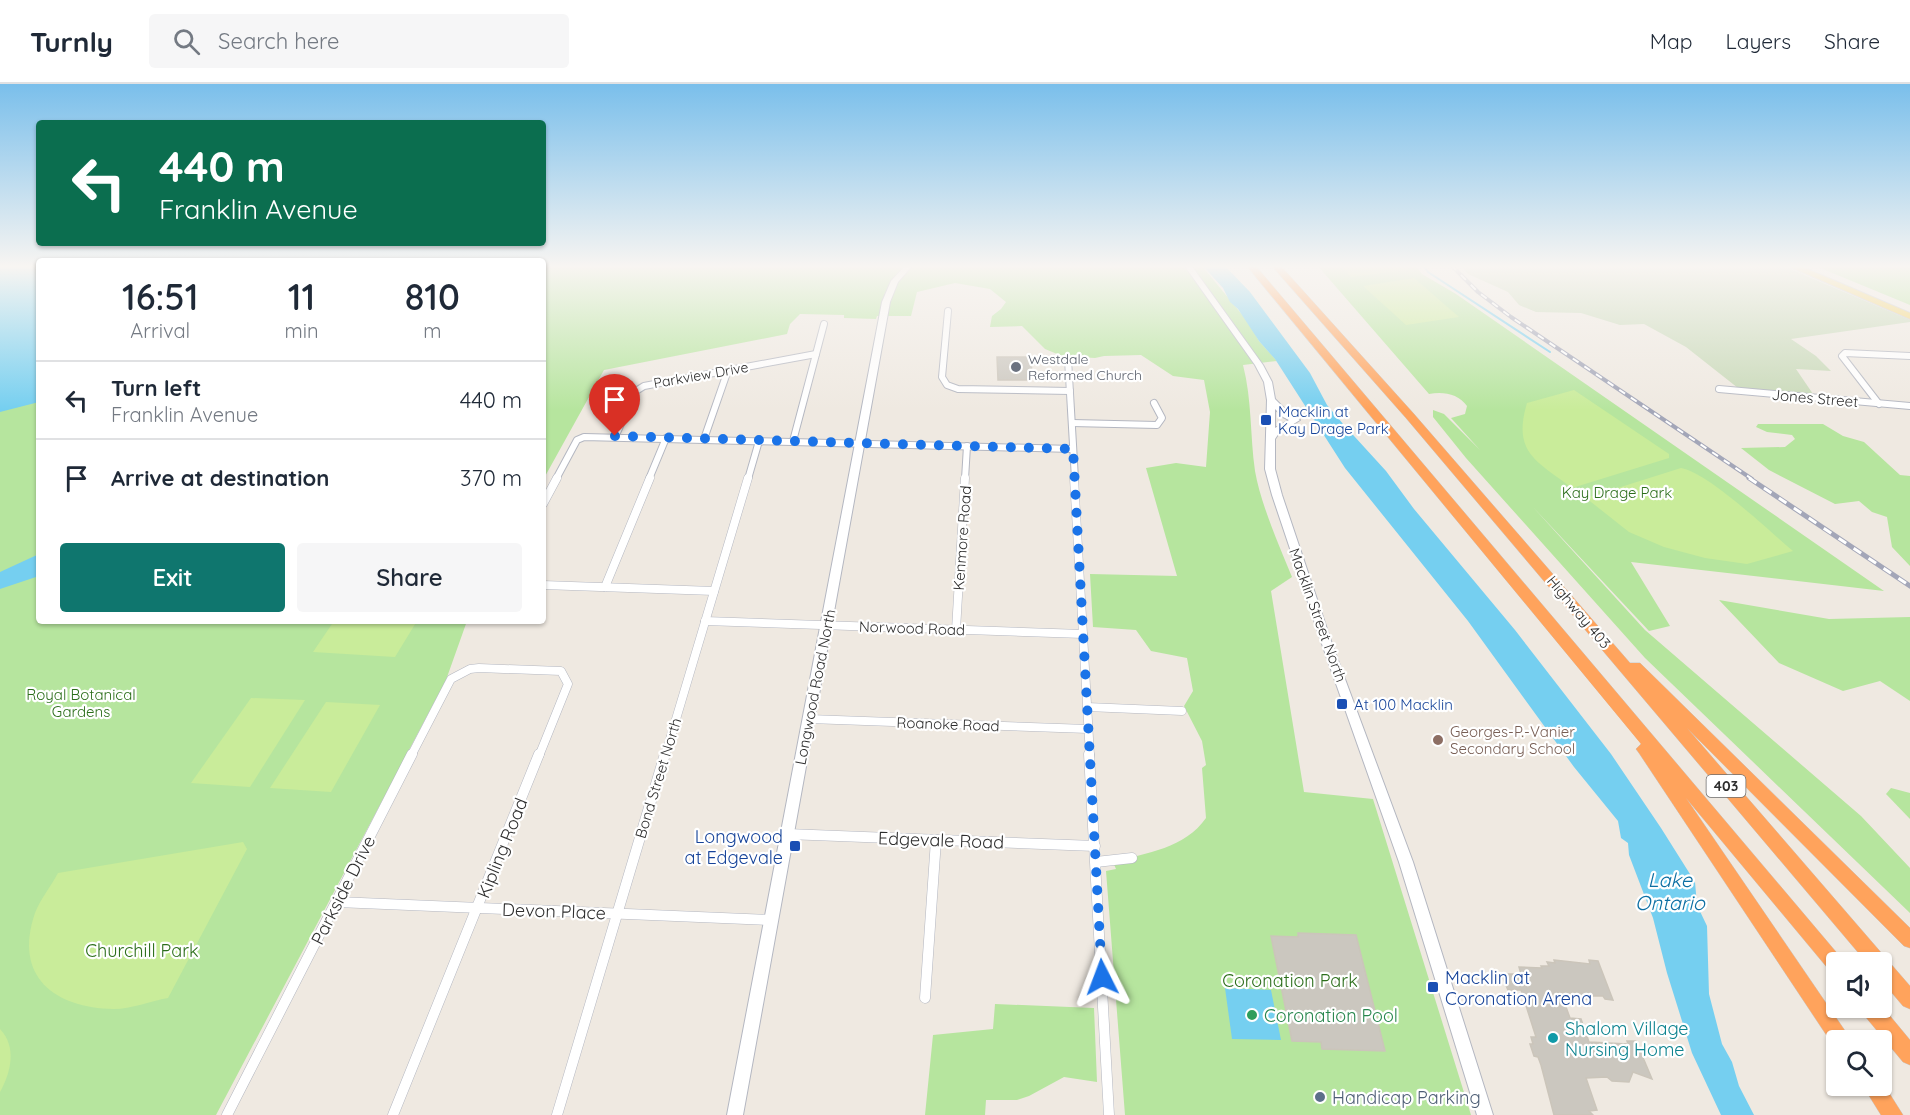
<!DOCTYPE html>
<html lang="en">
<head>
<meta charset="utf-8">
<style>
  body { margin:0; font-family:Quicksand,sans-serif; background:#f6f6f7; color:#1f2937; height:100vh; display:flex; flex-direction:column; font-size:22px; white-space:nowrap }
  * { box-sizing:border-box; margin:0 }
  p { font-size:20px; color:#747a83 }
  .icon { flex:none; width:33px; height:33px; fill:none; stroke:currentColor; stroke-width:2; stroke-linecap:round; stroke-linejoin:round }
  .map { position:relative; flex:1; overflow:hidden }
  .sheet { position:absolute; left:36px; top:174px; width:510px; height:366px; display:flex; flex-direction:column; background:#fff; border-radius:6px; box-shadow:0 2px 4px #0004 }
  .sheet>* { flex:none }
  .guide { position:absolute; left:36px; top:36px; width:510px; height:126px; border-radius:6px; box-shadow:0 2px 4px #0004; background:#0b6e4f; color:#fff; overflow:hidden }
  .controls { position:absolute; left:1826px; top:868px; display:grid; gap:12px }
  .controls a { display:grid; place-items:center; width:66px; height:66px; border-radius:6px; background:#fff; box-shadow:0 2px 4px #0004; font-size:30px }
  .pin { position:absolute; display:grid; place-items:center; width:51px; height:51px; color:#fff; margin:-62px -26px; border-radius:50% 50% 50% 0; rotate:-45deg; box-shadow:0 0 6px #0007 }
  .pin .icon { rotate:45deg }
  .me { position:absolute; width:66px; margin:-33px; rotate:357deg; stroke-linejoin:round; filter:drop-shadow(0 0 4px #0008) }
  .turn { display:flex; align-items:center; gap:21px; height:126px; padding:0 24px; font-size:27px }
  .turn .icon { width:78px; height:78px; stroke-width:2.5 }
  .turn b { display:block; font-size:42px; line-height:51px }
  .eta { display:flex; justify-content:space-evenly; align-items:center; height:102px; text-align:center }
  .eta b { font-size:36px; font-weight:600; line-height:42px }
  .action { display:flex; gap:12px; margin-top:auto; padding:12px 24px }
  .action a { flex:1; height:69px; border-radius:6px; background:#0f766e; color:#fff; font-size:24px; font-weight:600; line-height:69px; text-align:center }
  .action a+a { background:#f6f6f7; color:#1f2937 }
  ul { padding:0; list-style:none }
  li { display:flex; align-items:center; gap:18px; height:78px; padding:0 24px; border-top:2px solid #e0e1e3 }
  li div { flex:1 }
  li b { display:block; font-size:22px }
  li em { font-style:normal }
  header { display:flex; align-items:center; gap:36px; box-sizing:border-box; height:84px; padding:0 30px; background:#fff; border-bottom:2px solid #e0e1e3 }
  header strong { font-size:28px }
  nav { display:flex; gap:33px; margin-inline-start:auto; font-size:21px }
  .search { width:420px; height:54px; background:#f6f6f7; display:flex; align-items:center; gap:15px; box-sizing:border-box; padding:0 21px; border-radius:6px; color:#747a83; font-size:22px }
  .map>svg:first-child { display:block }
  .green { fill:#b6e59e }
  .cemetery { fill:#c8d9b8 }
  .pitch { fill:#c9ec9a }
  .water { fill:#75cff0 }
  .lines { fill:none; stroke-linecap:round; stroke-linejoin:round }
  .stream { stroke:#75cff0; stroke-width:2 }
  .building { fill:#cbc7bf; stroke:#cbc5ba; stroke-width:1.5 }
  .street-far2-casing { stroke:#b4b7c1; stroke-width:8 }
  .street-far1-casing { stroke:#b4b7c1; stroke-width:9 }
  .street-casing { stroke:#b4b7c1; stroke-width:11 }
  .secondary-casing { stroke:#b4b7c1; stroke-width:2 }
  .primary-casing { stroke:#c9c9c9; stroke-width:2 }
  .highway-casing { stroke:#c9c9c9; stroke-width:1 }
  .street-far2 { stroke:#fff; stroke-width:6 }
  .street-far1 { stroke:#fff; stroke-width:8 }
  .street { stroke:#fff; stroke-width:10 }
  .secondary { fill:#fff; fill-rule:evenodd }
  .primary { fill:#f2d163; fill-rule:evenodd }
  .highway { fill:#ffa35c; fill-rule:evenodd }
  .rail-far1-casing { stroke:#a3a6b8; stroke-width:4 }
  .rail-casing { stroke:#a3a6b8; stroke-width:5 }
  .rail-far1 { stroke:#fff; stroke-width:2; stroke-dasharray:7; stroke-linecap:butt }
  .rail { stroke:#fff; stroke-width:3; stroke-dasharray:9; stroke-linecap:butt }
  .route { stroke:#1a73e8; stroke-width:10; stroke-dasharray:0 18 }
  .worship-dot { fill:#6b7280; stroke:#fff; stroke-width:2 }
  .transit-dot { fill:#1a4fb4; stroke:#fff; stroke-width:2 }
  .education-dot { fill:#8d6e63; stroke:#fff; stroke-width:2 }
  .leisure-dot { fill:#2e9e5b; stroke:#fff; stroke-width:2 }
  .culture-dot { fill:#0f9aa8; stroke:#fff; stroke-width:2 }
  .service-dot { fill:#5c6f8a; stroke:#fff; stroke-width:2 }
  .labels { text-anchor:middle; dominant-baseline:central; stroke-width:4.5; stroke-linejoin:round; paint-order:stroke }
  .far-worship-label { font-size:14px; fill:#5b616d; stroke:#fff; text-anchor:start }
  .far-street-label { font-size:14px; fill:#2e2e2e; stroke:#fff }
  .shield { fill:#fff; stroke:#6d6d6d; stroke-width:1.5 }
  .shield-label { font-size:14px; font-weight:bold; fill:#2e2e2e }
  .street-label { font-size:15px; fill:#2e2e2e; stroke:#fff }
  .transit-label { font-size:15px; fill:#164399; stroke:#fff; text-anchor:start }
  .park-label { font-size:15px; fill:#2c6e1b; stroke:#fff }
  .education-label { font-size:15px; fill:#785e54; stroke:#fff; text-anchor:start }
  .near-transit-label { font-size:18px; fill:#164399; stroke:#fff; text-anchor:end }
  .near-street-label { font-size:18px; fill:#2e2e2e; stroke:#fff }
  .near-park-label { font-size:18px; fill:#2c6e1b; stroke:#fff }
  .near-leisure-label { font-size:18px; fill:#27864d; stroke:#fff; text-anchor:start }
  .near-culture-label { font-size:18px; fill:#0d838f; stroke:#fff; text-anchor:start }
  .near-service-label { font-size:18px; fill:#4e5e75; stroke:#fff; text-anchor:start }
  .near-water-label { font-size:20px; font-style:italic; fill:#0d6fa3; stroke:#fff }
</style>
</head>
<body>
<header>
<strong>Turnly</strong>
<div class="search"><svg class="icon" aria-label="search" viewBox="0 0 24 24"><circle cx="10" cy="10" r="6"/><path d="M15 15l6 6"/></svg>Search here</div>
<nav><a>Map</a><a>Layers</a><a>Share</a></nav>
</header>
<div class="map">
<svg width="1910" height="1031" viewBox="0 0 1910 1031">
  <rect width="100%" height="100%" fill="#efe9e1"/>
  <!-- green -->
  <g class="green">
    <path d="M543,181L1202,182L1249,239L1259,257L1277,277L1243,281C1252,315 1250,352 1255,387C1261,421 1279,461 1292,493L1271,507L1304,708L1373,715L1471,1031H1125L1106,787L1116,785L1113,778C1147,769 1185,764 1206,734L1202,684L1206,681L1202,657L1184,622L1193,607L1187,574L1151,567L1136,546L1093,543L1090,490L1177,492L1146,384L1176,379L1206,383L1210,328L1204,296L1173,292L1141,271L1104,272L1095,274L1062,272L1045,265L1022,242L990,243L992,232L1001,225L1006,218L990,205L955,199L917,208L911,232H877L876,235L844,234V231L800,230L790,240L787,250L604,286L543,396Z"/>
    <path d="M1317,181H1415L1422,190L1456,210L1884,507L1631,478L1670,542L1649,547L1532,422L1645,546L1861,732L1910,784V829L1645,574L1466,374L1433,333V326L1444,330L1480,366L1451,334L1465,330L1467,322C1459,310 1443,307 1429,310Z"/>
    <polygon points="1813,181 1910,181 1910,221"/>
    <polygon points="39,311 39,470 0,491 0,323"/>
    <polygon points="1758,340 1823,340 1843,352 1864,358 1900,391 1910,392 1910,482 1892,463 1887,433 1872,428 1859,417 1835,420 1769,386 1741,364 1785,363 1795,355 1792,351 1767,348 1756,343"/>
    <polygon points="39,482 39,537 467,537 446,596 216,1031 0,1031 0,502"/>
    <polygon points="1719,516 1829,535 1910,533 1910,617 1880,597 1843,607 1779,579"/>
    <polygon points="1891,704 1910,709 1910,735 1886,710"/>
    <polygon points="995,920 1094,924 1097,998 1064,993 1029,1012 1017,1016 986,1016 985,1031 925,1031 933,951 993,945"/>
  </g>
  <!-- cemetery -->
  <polygon class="cemetery" points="1460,181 1781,181 1910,236 1910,238 1791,255 1816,272 1831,287 1796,285 1813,310 1738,304 1686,263 1644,240 1620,241 1581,229 1536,228 1519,221 1508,208 1468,190"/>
  <!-- pitch -->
  <g class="pitch">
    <polygon points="1339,181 1403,181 1408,186 1351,193"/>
    <polygon points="1414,194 1459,233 1406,241 1363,202"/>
    <path d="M1574,306L1669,370V374L1572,404C1537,377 1512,369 1527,319Z"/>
    <path d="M1681,384C1709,389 1769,447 1793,467L1747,480L1705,474L1664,463L1629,448L1586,414Z"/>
    <polygon points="334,537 417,537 395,573 313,568"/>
    <polygon points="251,614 305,616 250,703 191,699"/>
    <polygon points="326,618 380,621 331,708 270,704"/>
    <path d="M243,758L247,765L168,914C151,917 131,925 114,925C55,924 13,893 35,829C40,816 51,802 58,789Z"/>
    <path d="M0,945C17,963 11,988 0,1008Z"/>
  </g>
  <!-- water -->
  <g class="water">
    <polygon points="0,181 39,181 39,318 0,328"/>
    <polygon points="1202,181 1224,181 1250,208 1267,231 1310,289 1327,321 1344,341 1386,387 1414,425 1515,546 1611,670 1661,744 1695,798 1697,821 1707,842 1709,910 1722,960 1732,978 1739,1002 1754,1031 1721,1031 1692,969 1667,889 1653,834 1629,771 1628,759 1621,754 1618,737 1574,683 1468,537 1345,384 1275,275 1259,257 1238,225 1230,218 1223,204"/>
    <polygon points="39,470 39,492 0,505 0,488"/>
    <polygon points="1225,904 1271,906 1281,956 1232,955"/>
  </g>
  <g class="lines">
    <!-- stream -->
    <polyline class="stream" points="1423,181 1428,188 1550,268"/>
  </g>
  <!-- building -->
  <g class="building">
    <polygon points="997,273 1032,273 1031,296 998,296"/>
    <polygon points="1298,849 1356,851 1385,967 1322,965 1321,958 1292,957 1271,852 1298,853"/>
    <polygon points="1554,876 1590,880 1589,876 1598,877 1613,916 1605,915 1603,912 1589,912 1590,915 1582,915 1562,912 1570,934 1581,935 1589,958 1628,960 1627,957 1636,957 1652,995 1633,988 1629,998 1612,997 1607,993 1586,994 1597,1026 1589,1027 1593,1031 1554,1031 1541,981 1538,973 1534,972 1530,960 1533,960 1531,953 1536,953 1521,906 1508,906 1502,892 1503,890 1521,890 1519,883 1542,884 1541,882 1549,882 1547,878 1555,879"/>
  </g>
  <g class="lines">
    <defs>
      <g id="street-far2">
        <polyline points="948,227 942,293 947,301 958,305 1070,307"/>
        <polyline points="1068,275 1075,395"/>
        <polyline points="1719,305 1910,322"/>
        <polyline points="1879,320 1842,272 1845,269 1910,272"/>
        <polyline points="1072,339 1157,341 1162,334 1154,319"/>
        <polyline points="615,353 636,307 644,302 816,270"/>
        <polyline points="704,355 728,286"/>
        <polyline points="793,357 824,240"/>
        <polyline points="556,395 577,356 584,353 1073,365"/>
        <polyline points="649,395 666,354"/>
        <polyline points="748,395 759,357"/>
        <polyline points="965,395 967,362"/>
      </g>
      <g id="street-far1">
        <polyline points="1074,394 1090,672"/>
        <polyline points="543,420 557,394"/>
        <polyline points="543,501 714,507"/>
        <polyline points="605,503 650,394"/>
        <polyline points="705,537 1083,550"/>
        <polyline points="956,546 965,394"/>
        <polyline points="1087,623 1182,627"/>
        <polyline points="809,635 1088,645"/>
        <polyline points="411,672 451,595 470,585 479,584 561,587 568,600 539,672"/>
        <polyline points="665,672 748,394"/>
      </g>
      <g id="street">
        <polyline points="1089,670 1109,1031"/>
        <polyline points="787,750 1095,762"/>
        <polyline points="1096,778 1132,774"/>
        <polyline points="337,818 771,836"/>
        <polyline points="925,914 936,756"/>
        <polyline points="227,1031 412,670"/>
        <polyline points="393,1031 539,670"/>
        <polyline points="557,1031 665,670"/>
      </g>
      <g id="secondary">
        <polygon points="906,181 913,181 898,198 890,218 743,1031 727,1031 882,218 891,197"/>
        <path d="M1184,181H1191L1263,281L1272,298L1275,315L1289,329L1300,336L1279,349L1275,355V385L1282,411L1332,560L1413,778L1493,1031H1477L1399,778L1322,560L1272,411L1265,385L1267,316L1264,298L1255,281ZM1275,325L1283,333L1289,336L1275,344Z"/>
      </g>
      <polygon id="primary" points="1786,181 1798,181 1910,229 1910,235"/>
      <g id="highway">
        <polygon points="1246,181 1255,181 1842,875 1844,879 1836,879 1836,890 1830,887 1686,714 1852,957 1836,957 1835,964 1639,669 1636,665 1641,660"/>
        <polygon points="1271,181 1280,181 1414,330 1630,579 1640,579 1910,844 1910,864 1904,862 1687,644 1910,902 1910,925 1903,922 1881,896 1881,879 1867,879 1406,334"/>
        <polygon points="1881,921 1910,956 1910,981 1903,978 1864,931 1862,924 1881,924"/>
        <polygon points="1881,996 1903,1031 1881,1031 1863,1002 1881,1002"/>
      </g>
    </defs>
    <!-- street-far2 casing -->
    <use href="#street-far2" class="street-far2-casing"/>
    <!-- street-far1 casing -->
    <use href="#street-far1" class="street-far1-casing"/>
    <!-- street casing -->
    <use href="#street" class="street-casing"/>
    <!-- secondary casing -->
    <use href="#secondary" class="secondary-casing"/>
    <!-- primary casing -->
    <use href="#primary" class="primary-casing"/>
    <!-- highway casing -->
    <use href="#highway" class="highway-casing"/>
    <!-- street-far2 -->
    <use href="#street-far2" class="street-far2"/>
    <!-- street-far1 -->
    <use href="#street-far1" class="street-far1"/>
    <!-- street -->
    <use href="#street" class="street"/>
    <!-- secondary -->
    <use href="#secondary" class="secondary"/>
    <!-- primary -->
    <use href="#primary" class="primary"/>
    <!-- highway -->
    <use href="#highway" class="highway"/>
    <defs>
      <polyline id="rail-far1" points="1451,181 1478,208 1511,233 1752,395"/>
      <polyline id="rail" points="1749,394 1910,502"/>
    </defs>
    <!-- rail-far1 casing -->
    <use href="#rail-far1" class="rail-far1-casing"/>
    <!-- rail casing -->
    <use href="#rail" class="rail-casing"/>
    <!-- rail-far1 -->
    <use href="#rail-far1" class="rail-far1"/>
    <!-- rail -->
    <use href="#rail" class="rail"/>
  </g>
  <!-- sky -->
  <linearGradient id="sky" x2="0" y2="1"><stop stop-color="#7abfeb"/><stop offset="0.56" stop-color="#f8f5f2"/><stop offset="1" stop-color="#f8f5f2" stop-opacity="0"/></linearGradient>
  <rect width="1910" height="326" fill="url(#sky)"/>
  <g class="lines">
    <!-- route -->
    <polyline class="route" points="615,352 1073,365 1102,893"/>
  </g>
  <!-- markers -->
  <circle class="worship-dot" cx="1016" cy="283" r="6"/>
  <g class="transit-dot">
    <rect x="1260" y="330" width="12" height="12" rx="3"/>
    <rect x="1336" y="614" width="12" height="12" rx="3"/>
    <rect x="789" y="756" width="12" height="12" rx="3"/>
    <rect x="1427" y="897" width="12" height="12" rx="3"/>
  </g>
  <circle class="education-dot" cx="1438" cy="656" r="6"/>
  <circle class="leisure-dot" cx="1252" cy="931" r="6"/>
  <circle class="culture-dot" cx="1553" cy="954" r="6"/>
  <circle class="service-dot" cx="1320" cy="1013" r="6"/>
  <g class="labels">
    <!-- far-worship labels -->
    <g class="far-worship-label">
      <text x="1028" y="275">Westdale<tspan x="1028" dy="16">Reformed Church</tspan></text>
    </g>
    <!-- far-street labels -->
    <g class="far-street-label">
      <text transform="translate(701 291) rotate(-10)">Parkview Drive</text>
    </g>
    <!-- shield labels -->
    <rect class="shield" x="1706.5" y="691" width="39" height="22" rx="4.5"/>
    <g class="shield-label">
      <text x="1726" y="702">403</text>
    </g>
    <!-- street labels -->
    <g class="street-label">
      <text transform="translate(1815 314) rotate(5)">Jones Street</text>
      <text transform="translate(962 454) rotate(-86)">Kenmore Road</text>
      <text transform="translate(1579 528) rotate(50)">Highway 403</text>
      <text transform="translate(1318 531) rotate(70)">Macklin Street North</text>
      <text transform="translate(912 544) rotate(2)">Norwood Road</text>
      <text transform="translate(815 603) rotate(-79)">Longwood Road North</text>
      <text transform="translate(948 640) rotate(2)">Roanoke Road</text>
      <text transform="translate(658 694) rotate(-73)">Bond Street North</text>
    </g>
    <!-- transit labels -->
    <g class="transit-label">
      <text x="1278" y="327">Macklin at<tspan x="1278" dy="17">Kay Drage Park</tspan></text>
      <text x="1354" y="620">At 100 Macklin</text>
    </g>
    <!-- park labels -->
    <g class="park-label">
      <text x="1617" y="408">Kay Drage Park</text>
      <text x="81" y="610">Royal Botanical<tspan x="81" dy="17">Gardens</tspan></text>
    </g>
    <!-- education labels -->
    <g class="education-label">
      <text x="1450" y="647">Georges-P.-Vanier<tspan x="1450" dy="17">Secondary School</tspan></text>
    </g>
    <!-- near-transit labels -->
    <g class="near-transit-label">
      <text x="783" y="752">Longwood<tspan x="783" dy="21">at Edgevale</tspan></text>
      <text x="1445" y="893" text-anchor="start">Macklin at<tspan x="1445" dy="21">Coronation Arena</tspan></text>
    </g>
    <!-- near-street labels -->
    <g class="near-street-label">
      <text transform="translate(941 756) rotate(2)">Edgevale Road</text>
      <text transform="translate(502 764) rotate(-68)">Kipling Road</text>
      <text transform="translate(343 806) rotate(-63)">Parkside Drive</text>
      <text transform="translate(554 827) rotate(2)">Devon Place</text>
    </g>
    <!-- near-park labels -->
    <g class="near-park-label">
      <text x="142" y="866">Churchill Park</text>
      <text x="1290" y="896">Coronation Park</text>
    </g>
    <!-- near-leisure labels -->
    <g class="near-leisure-label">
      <text x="1264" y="931">Coronation Pool</text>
    </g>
    <!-- near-culture labels -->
    <g class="near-culture-label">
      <text x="1565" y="944">Shalom Village<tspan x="1565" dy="21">Nursing Home</tspan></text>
    </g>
    <!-- near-service labels -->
    <g class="near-service-label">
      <text x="1332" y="1013">Handicap Parking</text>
    </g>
    <!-- near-water labels -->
    <g class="near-water-label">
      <text x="1670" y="795">Lake<tspan x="1670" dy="23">Ontario</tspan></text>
    </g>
  </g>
</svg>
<div class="controls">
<a><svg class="icon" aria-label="sound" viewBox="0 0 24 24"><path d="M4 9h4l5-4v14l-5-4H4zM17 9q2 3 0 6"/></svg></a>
<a><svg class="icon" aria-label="search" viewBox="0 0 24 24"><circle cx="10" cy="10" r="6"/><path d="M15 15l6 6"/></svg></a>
</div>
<div class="pin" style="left:615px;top:352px;background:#d93025"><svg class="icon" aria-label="arrive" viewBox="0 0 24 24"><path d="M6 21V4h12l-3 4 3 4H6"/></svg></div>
<svg class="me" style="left:1102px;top:893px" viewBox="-20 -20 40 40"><path d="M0-17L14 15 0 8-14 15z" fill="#1a73e8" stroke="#fff" stroke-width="4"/></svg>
<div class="guide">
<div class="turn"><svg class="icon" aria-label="left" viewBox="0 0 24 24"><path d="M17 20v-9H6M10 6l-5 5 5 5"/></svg><div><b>440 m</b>Franklin Avenue</div></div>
</div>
<section class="sheet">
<div class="eta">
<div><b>16:51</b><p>Arrival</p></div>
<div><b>11</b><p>min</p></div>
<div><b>810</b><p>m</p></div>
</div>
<ul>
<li><svg class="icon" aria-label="left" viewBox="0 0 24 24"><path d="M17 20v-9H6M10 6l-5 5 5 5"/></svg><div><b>Turn left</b><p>Franklin Avenue</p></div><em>440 m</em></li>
<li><svg class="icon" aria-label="arrive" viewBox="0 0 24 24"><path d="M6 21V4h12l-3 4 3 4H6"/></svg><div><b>Arrive at destination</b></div><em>370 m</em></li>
</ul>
<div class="action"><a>Exit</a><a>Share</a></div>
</section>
</div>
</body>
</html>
